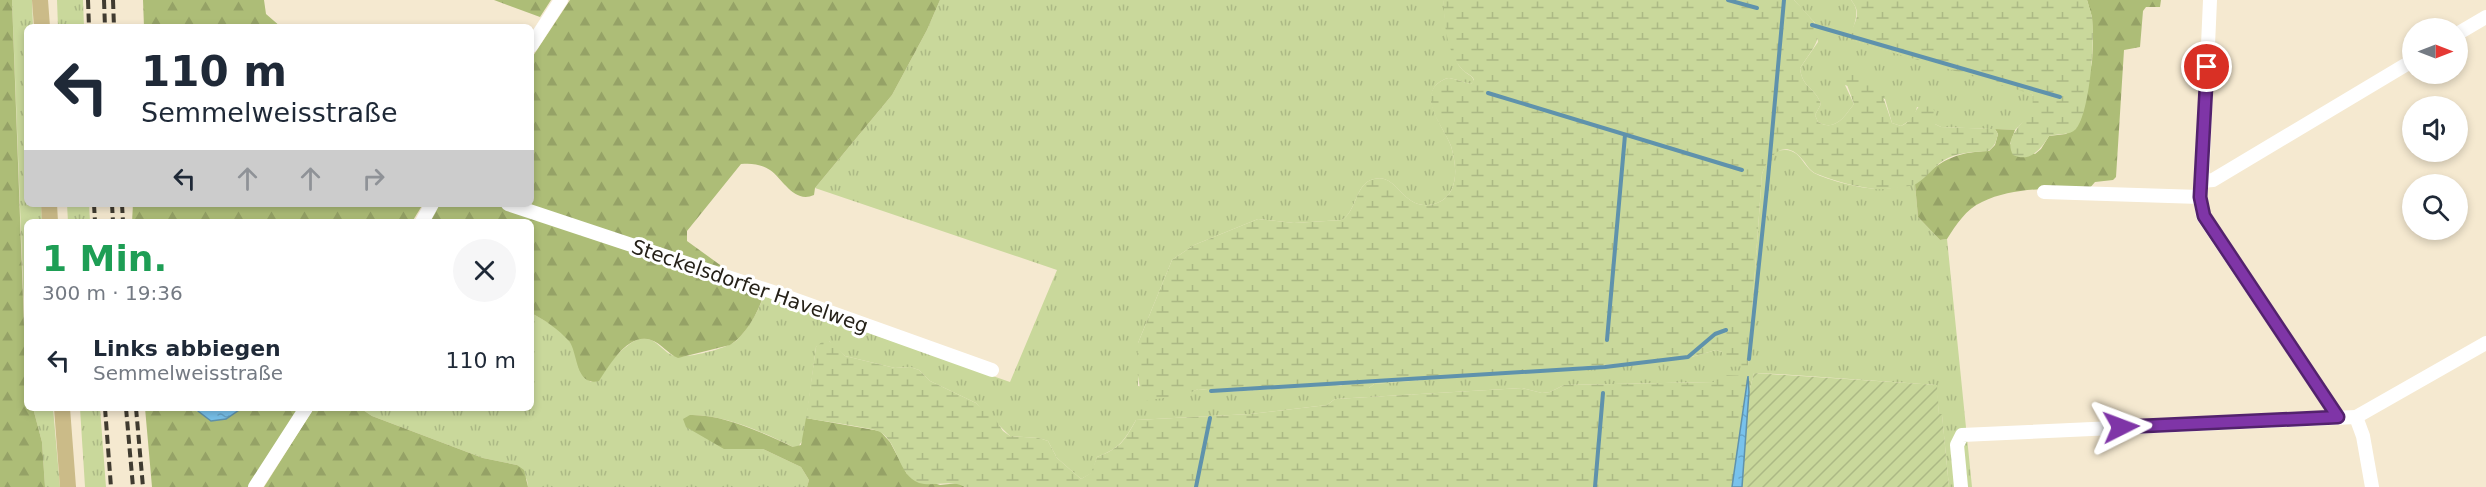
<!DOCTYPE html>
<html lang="de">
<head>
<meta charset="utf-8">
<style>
  body { margin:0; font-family:"DejaVu Sans",sans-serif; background:#f6f6f7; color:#1f2937; height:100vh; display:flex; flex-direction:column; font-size:22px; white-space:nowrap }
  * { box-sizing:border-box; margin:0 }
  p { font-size:20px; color:#747a83 }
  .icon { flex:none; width:33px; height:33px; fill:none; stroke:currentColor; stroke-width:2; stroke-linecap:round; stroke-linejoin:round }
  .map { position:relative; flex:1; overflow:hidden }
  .details { position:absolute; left:24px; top:219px; width:510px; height:192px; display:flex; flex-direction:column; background:#fff; border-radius:9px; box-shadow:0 3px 9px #0003 }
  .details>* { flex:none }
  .hud { position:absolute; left:24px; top:24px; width:510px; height:183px; border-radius:9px; box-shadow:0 3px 9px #0003; background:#fff; color:#1f2937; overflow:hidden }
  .needle { width:39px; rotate:90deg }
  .tools { position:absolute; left:2402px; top:18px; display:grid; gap:12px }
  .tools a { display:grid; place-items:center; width:66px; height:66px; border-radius:50%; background:#fff; box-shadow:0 3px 9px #0003; font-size:30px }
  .pin { position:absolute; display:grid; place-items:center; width:51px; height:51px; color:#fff; margin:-26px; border:3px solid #fff; border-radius:50%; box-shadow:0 2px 6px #0007 }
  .me { position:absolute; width:66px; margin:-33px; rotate:87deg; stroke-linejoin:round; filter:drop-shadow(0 0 4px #0008) }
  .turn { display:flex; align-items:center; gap:21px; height:126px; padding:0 18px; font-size:27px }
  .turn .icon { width:78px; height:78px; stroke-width:2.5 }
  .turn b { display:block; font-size:42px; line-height:51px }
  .lanes { display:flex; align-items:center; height:57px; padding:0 18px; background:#0003; justify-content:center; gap:30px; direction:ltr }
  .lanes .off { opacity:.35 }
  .round { display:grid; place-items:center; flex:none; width:63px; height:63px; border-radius:32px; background:#f6f6f7 }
  .overview { display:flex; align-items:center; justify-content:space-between; height:102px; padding:0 18px }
  h1 { font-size:36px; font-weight:600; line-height:45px; color:#1e9e55 }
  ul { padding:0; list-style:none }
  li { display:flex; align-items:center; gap:18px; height:78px; padding:0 18px }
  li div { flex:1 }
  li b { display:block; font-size:22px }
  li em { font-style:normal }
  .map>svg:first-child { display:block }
  .grass { fill:url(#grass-tufts) }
  .forest { fill:url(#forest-firs) }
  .wetland { fill:url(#wetland-marsh) }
  .garden { fill:url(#garden-furrows) }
  .water { fill:url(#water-ripples); stroke:#5f92ac; stroke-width:1.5 }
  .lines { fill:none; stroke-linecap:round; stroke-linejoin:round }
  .stream { stroke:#5f92ac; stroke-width:4 }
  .minor { stroke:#fff; stroke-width:14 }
  .major { stroke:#cbbb88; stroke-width:16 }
  .rail { stroke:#403b30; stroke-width:4; stroke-dasharray:9 4.5; stroke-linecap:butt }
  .route-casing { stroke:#53226d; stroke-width:15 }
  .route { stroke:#7f35a7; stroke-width:10 }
  .labels { text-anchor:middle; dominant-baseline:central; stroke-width:6; stroke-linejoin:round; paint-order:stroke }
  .street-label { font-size:20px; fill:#252118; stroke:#fff }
</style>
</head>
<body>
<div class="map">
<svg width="2486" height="487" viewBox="0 0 2486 487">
  <defs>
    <pattern id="grass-tufts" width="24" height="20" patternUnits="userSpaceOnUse" patternTransform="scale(1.5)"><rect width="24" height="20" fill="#c9d89b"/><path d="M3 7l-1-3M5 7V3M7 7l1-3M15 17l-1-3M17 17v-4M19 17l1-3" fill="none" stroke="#acb985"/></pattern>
    <pattern id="forest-firs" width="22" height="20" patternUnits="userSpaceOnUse" patternTransform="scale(1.5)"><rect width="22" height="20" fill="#adbd77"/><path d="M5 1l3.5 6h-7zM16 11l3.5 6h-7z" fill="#95a266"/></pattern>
    <pattern id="wetland-marsh" width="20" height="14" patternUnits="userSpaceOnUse" patternTransform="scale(1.5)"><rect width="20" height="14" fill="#c9d89b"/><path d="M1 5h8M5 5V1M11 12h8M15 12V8" fill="none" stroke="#acb985"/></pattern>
    <pattern id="garden-furrows" width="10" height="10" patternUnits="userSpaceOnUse" patternTransform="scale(1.5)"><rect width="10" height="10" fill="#c9d89b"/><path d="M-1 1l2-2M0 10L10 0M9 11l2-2" fill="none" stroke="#acb985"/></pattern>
    <pattern id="water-ripples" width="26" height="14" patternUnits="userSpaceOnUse" patternTransform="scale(1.5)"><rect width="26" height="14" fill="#78c2ec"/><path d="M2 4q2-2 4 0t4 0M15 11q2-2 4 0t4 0" fill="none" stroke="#68a6ca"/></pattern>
  </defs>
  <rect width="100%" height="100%" fill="#f5e9d0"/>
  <!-- grass -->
  <g class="grass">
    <polygon points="12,0 32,0 33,27 27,27 27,204 41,204 42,222 27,222 27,386"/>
    <polygon points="57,0 83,0 84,27 58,27"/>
    <path d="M940,0H1444C1443,18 1450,54 1461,68C1465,74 1472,74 1474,81L1471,84C1464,83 1457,79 1449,78C1445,78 1441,81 1437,84C1420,101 1445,129 1451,146C1455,160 1458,177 1451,191C1448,196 1443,201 1437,203C1403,215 1399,172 1374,179C1355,183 1357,211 1342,220L1294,223L1258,219L1194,245L1172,260L1138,343V386L1189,393L1198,389L1227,392L1335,385L1369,388L1374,384L1688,358L1716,350L1722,352L1724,357L1748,366L1762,174C1766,162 1771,149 1786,150C1801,151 1803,166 1814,173C1827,180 1863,189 1878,189C1890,189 1903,186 1915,184L1918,217L1940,240L1947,239L1972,487H1949L1942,415L1939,414L1936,385L1777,374L1754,373L1749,392L1748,376L1714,382L1564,385L1550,392L1542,393L1522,388L1335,399L1327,405L1250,414L1136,420C1124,441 1120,448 1097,457L1092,473L1081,479L1057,458L1048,441L1039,438L1010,436L976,403L930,381L919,370L910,367L895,368L845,356L829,341L816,347L804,438L798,447H793C763,432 723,414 690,415L731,449H763L801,467L809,480L807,487H528L527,480L517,465L483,458L372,416L360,408H531V313C544,320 565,331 572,345C579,359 576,371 591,382C603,370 624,344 639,339C656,335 662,353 675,356C685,359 730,348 737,340C747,330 760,310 763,296L1010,382L1057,270L815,188L892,95L927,30Z"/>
    <path d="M1794,0H1851C1863,14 1851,24 1852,40L2025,91L2032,94C2037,110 2026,119 2015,130L1941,127L1935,124V112L1917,107L1914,118L1901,126L1892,123L1885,99L1845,85L1854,104C1844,117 1835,132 1818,122L1815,115L1821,104C1815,87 1802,88 1800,68L1818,42L1815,23Z"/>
    <polygon points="67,204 89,204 90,222 68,222"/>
    <polygon points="33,408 53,408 60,487 45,487 42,442"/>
    <polygon points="80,408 100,408 106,487 85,487"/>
  </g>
  <!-- forest -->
  <g class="forest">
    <polygon points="0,0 12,0 27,408 33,408 42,442 45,487 0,487"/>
    <polygon points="143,0 264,0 266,14 281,27 144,27"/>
    <polygon points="494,0 551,0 540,17"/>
    <path d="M570,0H940L927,30L892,95L815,188L814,195C794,204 783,179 770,170C761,164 751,163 741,164L687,231V241L763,296C759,312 744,337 730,345L678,358C668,354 661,343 651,340C628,332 609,366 599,381C575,387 578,352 569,341C558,329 545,320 531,313V222H428L438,204H531V59Z"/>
    <path d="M2087,0H2161L2160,7H2146L2143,11L2140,47L2124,50L2116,177L2113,180L2095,182L2089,189C2054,189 2015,186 1982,202C1966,209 1956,225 1947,239L1940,240L1918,217L1915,184C1940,161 1954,152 1989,151L1995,145L1998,134L1995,129L2015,130L2010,144L2035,154L2041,149L2049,136L2066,134L2080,121L2092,62L2093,42L2092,17Z"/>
    <polygon points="133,204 423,204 412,222 132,222"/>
    <polygon points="145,408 194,408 196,411 226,419 242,408 300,408 249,487 152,487"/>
    <polygon points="314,408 360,408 372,416 483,458 517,465 524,470 528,487 264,487"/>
    <path d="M690,415C723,414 763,433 793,447L801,445L806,418L880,431L890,442L907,474L940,485L959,483L965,487H807L809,480L801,467L763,449H724L686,427L683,419Z"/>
  </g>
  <!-- wetland -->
  <g class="wetland">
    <path d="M1444,0H1794C1825,33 1826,30 1800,68C1802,88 1815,87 1821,104L1815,115L1818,122C1835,132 1844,117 1854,104L1843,74L1847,70L1865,78L1881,91L1892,123L1901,126C1919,118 1912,103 1930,103L1935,112V124L1941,127L1995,129L1998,134C1996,142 1995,146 1988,151C1974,152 1961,152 1948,158C1935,164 1928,177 1916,184C1910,187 1882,190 1875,189C1857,187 1834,181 1817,174C1809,171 1807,164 1801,158C1784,138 1768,156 1762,174L1748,366L1725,367L1722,352L1716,350L1688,358L1374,384L1369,388L1346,389L1341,385H1335L1227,392L1198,389L1186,395L1142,401L1137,370L1138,343L1172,260L1194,245L1258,219L1294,223L1342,220C1357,211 1355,183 1374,179C1399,172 1403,215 1437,203C1443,201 1448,196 1451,191C1458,177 1455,160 1451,146C1445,129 1419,101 1437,84C1441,81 1445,78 1449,78C1457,79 1464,83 1471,84L1474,80C1472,74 1465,74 1461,68C1447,52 1443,20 1444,0Z"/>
    <path d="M1851,0H2087C2089,6 2091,12 2092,18C2095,40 2090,112 2076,129C2069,136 2058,133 2049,136C2041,149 2030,163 2013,155C2000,131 2039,119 2032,94L1851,40C1850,23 1865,17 1851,0Z"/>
    <path d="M823,341H829L836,346L845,356L895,368L910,367L919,370L930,381L976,403L995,419L1003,431L1010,436L1039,438L1048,441L1057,458L1081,479L1091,473L1097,457C1120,448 1124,442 1136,420L1250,414L1327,405L1335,399L1522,388L1542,393L1550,392L1564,385L1714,382L1724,375L1748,376L1732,487H965C951,479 934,487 919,483C897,474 899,443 880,432C871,427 819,421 806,418L816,347Z"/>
  </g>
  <!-- garden -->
  <polygon class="garden" points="1754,373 1937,385 1939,414 1942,414 1949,487 1742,487 1749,392"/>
  <!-- water -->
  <g class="water">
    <polygon points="1748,376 1749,392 1742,487 1732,487"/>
    <polygon points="194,408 242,408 226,419 211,421"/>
  </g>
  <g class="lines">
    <!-- stream -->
    <g class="stream">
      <polyline points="1728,0 1757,8"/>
      <polyline points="1812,25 2060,97"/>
      <polyline points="1488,93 1742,170"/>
      <polyline points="1607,340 1625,135"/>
      <polyline points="1749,359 1768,178 1784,0"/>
      <polyline points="1211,391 1605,367 1688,357 1715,334 1726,330"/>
      <polyline points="1196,487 1210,418"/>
      <polyline points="1595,487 1603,393"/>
    </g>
    <!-- minor -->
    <g class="minor">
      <polyline points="2457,34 2486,17"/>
      <polyline points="531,46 561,0"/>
      <polyline points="2202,181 2210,0"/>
      <polyline points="2044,192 2200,197 2202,181 2213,180 2412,61"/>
      <polyline points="2200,197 2203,216 2338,417"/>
      <polyline points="508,204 788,297 992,370"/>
      <polyline points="422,222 432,204"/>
      <polyline points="2356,417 2486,343"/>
      <polyline points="255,487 306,408"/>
      <polyline points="1961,487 1957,445 1962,435 2356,417 2363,436 2372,487"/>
    </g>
    <!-- major -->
    <g class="major">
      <polyline points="40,0 42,27"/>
      <polyline points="49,204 50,222"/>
      <polyline points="62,408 68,487"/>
    </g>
    <!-- rail -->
    <g class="rail">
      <polyline points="88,0 89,27"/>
      <polyline points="104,0 105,27"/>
      <polyline points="113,0 114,27"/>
      <polyline points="94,204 95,222"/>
      <polyline points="112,204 113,222"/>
      <polyline points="122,204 123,222"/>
      <polyline points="105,408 111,487"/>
      <polyline points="126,408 133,487"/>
      <polyline points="136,408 143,487"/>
    </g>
  </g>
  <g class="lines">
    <defs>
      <polyline id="route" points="2121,427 2338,417 2204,216 2200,197 2207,67"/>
    </defs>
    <!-- route casing -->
    <use href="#route" class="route-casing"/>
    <!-- route -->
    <use href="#route" class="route"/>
  </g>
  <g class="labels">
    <!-- street labels -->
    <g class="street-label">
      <text transform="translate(750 286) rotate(19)">Steckelsdorfer Havelweg</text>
    </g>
  </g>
</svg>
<div class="tools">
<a><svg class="needle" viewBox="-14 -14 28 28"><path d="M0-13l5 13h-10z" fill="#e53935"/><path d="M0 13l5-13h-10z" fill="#747a83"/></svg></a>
<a><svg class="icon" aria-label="sound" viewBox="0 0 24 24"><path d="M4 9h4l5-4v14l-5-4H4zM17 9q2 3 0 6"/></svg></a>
<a><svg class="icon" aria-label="search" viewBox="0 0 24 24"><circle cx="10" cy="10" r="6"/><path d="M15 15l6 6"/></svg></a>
</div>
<div class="pin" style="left:2207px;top:67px;background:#d93025"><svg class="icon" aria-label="arrive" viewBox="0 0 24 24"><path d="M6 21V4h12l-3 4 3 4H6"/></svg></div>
<svg class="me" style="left:2121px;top:427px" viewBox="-20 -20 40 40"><path d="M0-17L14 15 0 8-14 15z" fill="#7f35a7" stroke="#fff" stroke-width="4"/></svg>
<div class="hud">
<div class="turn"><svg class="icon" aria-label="left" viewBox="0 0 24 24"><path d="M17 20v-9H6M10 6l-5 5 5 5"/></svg><div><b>110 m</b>Semmelweisstraße</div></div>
<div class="lanes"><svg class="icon" aria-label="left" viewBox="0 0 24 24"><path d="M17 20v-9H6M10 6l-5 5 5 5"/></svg><svg class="icon off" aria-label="ahead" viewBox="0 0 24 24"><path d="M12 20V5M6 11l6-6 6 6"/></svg><svg class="icon off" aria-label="ahead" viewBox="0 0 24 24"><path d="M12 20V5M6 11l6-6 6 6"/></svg><svg class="icon off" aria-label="right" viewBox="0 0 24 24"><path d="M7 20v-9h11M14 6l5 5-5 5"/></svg></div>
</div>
<section class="details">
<div class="overview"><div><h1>1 Min.</h1><p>300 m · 19:36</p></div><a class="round"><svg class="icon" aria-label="close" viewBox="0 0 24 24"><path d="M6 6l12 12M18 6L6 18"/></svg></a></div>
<ul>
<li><svg class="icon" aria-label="left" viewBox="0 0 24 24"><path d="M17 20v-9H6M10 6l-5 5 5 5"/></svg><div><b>Links abbiegen</b><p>Semmelweisstraße</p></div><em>110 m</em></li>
</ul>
</section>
</div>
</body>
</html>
